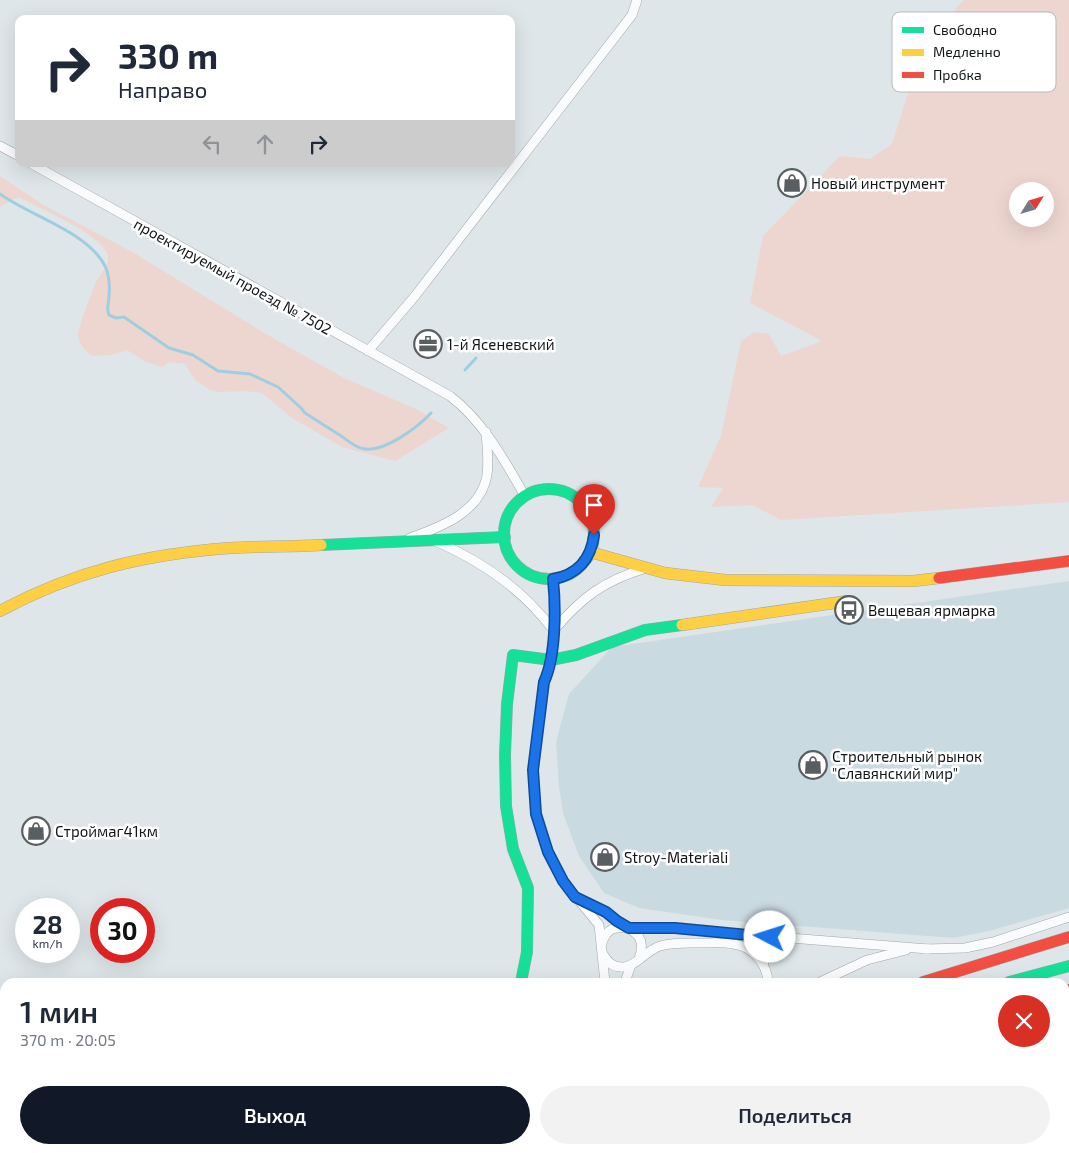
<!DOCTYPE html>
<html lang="ru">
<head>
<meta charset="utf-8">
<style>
  body { margin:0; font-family:"Exo 2",sans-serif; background:#f2f2f3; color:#1f2937; height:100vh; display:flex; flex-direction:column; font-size:19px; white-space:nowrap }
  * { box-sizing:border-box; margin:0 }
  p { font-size:16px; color:#747a83 }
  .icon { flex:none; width:28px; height:28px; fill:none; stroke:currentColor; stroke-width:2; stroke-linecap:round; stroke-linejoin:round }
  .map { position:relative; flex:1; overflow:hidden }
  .panel { position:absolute; left:0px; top:978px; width:1070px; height:176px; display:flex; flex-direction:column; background:#fff; border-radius:15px 15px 0 0; box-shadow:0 5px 20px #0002 }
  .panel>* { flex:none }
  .top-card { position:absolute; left:15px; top:15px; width:500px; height:152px; border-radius:10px; box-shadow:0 5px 20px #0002; background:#fff; color:#1f2937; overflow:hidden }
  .needle { width:32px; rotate:53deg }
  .fabs { position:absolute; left:1009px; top:182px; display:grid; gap:10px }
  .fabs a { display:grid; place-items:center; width:45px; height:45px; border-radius:50%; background:#fff; box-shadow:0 5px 20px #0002; font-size:25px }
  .speed { position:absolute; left:15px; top:898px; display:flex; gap:10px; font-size:25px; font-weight:700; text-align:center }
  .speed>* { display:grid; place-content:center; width:65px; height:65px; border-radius:50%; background:#fff; box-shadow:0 5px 20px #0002; line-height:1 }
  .speed small { font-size:12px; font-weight:400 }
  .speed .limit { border:8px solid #d22; background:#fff; color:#111 }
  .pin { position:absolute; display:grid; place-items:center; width:42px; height:42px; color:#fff; margin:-51px -21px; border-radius:50% 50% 50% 0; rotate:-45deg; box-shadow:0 0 5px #0007 }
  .pin .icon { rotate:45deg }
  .me { position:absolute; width:55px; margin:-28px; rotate:275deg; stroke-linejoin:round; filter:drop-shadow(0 0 4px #0008) }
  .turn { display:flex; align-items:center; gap:18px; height:105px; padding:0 20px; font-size:22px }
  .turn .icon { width:65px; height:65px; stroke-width:2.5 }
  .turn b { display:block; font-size:35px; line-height:42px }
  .lanes { display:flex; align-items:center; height:48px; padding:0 20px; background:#0003; justify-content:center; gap:25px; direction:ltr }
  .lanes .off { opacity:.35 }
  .round { display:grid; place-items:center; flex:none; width:52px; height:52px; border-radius:26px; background:#f2f2f3 }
  .overview { display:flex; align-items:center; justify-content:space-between; height:85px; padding:0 20px }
  h1 { font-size:30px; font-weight:600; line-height:38px }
  .button { display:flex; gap:10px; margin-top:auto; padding:10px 20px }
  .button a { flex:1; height:58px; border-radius:30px; background:#111827; color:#fff; font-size:20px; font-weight:600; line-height:58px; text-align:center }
  .button a+a { background:#f2f2f3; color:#1f2937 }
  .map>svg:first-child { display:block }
  .built { fill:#cadae1 }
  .green { fill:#eed6d0; fill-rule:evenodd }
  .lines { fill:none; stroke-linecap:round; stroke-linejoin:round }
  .stream { stroke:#9ecee2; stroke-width:3 }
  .street-casing { stroke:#a2a7a9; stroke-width:10 }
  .fast-casing { stroke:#a2a7a9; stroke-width:12 }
  .slow-casing { stroke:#a2a7a9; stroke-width:12 }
  .jam-casing { stroke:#a2a7a9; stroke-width:12 }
  .street { stroke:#fafbfc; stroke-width:9 }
  .fast { stroke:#16e098; stroke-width:11 }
  .slow { stroke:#ffcf43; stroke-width:11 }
  .jam { stroke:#f24e42; stroke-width:11 }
  .route-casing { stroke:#114b97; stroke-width:12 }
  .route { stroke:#1a73e8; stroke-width:9 }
  .labels { text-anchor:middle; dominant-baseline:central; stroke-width:5; stroke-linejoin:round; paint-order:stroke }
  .poi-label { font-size:15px; fill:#111618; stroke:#fff; text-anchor:start }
  .street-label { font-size:15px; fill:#111618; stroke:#fff }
  .key { fill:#fff; stroke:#b8b9ba; stroke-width:1 }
  .key-label { font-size:14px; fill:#111618 }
</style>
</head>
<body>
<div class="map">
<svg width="1069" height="1153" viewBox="0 0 1069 1153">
  <rect width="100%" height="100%" fill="#dee6e9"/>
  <!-- built -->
  <g class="built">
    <polygon points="1069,581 1069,908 989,931 953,938 722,920 639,908 604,893 579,856 563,813 559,787 556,742 569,694 612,647"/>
    <polygon points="1069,1099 1069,1153 900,1153 910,1149 1065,1149 1065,1101"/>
  </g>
  <!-- green -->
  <g class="green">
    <path d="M964,0H1069V502L781,520L752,505L711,507L723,488L698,487L721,436L741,341L754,332L769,334L781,356L822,341L750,303L763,236L840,156L870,159L892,144L909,90L957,7ZM1018,191H1045V219H1018Z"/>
    <path d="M0,176L42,204L134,253L266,334L344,378L416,409L449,428L395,461L342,447L292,418L262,393L245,391L219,392L210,390L195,380L185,364L169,362L162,367L146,362L127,350L111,355L92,356C85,351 78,343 78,334C78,329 93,288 96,282C101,272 113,263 106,251C94,231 40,209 18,197L0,207Z"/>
    <polygon points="1069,1071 1069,1107 1065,1106 1065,1073"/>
    <polygon points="680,1149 866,1149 857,1153 671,1153 671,1151"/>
  </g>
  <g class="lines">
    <!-- stream -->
    <g class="stream">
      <path d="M0,194C30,216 88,232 105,266C109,274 110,287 109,296C109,303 106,308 109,315L116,318L124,317L169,348L193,355L218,371L250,374L278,387L301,408L305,413C316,420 327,427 338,434C347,439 354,448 365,449C385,452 418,427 431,413"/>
      <polyline points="465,370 476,358"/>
    </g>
    <defs>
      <g id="street">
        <polyline points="0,146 19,156"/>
        <path d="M32,164L450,396C484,422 504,460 525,496"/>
        <polyline points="368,351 415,296 632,15 637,0"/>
        <path d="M410,538C441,527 481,512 487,475C489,461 487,446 486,432"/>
        <path d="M435,541C481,561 523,589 553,630"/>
        <path d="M553,579C556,609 557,654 544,682L533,770L536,814L548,852L563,881L599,925L605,982"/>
        <path d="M554,630C583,596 604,581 646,568"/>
        <path d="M580,899C588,903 598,907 606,912C610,915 614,919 618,922C635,932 647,936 639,959"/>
        <path d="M602,943C608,925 616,928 632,928C639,928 646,927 653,927L928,949"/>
        <polyline points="924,949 965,948 993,942 1069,917"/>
        <path d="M603,954C607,962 614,968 624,967C636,966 647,950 660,946C674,942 688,943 702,943C712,943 723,942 733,944C752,946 767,963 768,982"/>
        <path d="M764,963C761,950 767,942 781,940"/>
        <polyline points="625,982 631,965"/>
        <polyline points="820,982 867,960 906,950"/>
        <polyline points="1065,1065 1069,1063"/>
        <polyline points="1065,1112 1069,1112"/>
        <polyline points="617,1153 617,1149"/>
        <polyline points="635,1153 638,1149"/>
        <polyline points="876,1153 884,1149"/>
        <polyline points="918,1153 927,1149"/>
      </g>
      <g id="fast">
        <circle cx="549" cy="534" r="45"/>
        <polyline points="321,545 505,537"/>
        <polyline points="521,982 527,952 528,888 513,849 506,806 505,755 507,704 513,655 551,660 576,655 645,630 682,625"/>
        <polyline points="1009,982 1069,966"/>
        <polyline points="1065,1022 1069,1021"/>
        <polyline points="434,1153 450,1149"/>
      </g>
      <g id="slow">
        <polyline points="590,552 665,573 725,580 913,581 939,578"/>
        <path d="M0,611C74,571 146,554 230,548C260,546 291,547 321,545"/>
        <polyline points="682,625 848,601"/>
        <polyline points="574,1153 593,1149"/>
      </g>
      <g id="jam">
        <polyline points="939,578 1069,561"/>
        <polyline points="923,982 1069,937"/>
        <polyline points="1065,991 1069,990"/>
        <polyline points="309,1153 327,1149"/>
      </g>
    </defs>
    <!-- street casing -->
    <use href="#street" class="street-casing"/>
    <!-- fast casing -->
    <use href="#fast" class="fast-casing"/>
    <!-- slow casing -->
    <use href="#slow" class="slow-casing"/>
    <!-- jam casing -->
    <use href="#jam" class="jam-casing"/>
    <!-- street -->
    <use href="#street" class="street"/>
    <!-- fast -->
    <use href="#fast" class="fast"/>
    <!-- slow -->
    <use href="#slow" class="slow"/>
    <!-- jam -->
    <use href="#jam" class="jam"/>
  </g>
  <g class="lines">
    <defs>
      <path id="route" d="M594,535C591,559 577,575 553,579C556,608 556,656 544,682L533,770L536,814L548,852L563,881L575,897L606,912L617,921L629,928H675L770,937"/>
    </defs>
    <!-- route casing -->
    <use href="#route" class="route-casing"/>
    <!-- route -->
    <use href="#route" class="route"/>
  </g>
  <!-- icons -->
  <defs>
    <symbol id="shop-ring" viewBox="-11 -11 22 22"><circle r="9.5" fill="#fff" stroke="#595f61" stroke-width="1.5"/><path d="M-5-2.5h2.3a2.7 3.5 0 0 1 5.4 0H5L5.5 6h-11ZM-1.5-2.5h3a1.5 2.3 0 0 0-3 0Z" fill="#595f61"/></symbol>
    <symbol id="office-ring" viewBox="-11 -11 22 22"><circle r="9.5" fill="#fff" stroke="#595f61" stroke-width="1.5"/><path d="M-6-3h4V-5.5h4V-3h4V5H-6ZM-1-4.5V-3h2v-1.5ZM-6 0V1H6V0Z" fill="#595f61"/></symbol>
    <symbol id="bus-ring" viewBox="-11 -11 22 22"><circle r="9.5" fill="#fff" stroke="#595f61" stroke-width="1.5"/><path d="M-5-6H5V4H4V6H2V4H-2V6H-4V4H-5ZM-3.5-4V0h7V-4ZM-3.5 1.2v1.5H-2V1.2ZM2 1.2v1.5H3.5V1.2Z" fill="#595f61"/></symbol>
  </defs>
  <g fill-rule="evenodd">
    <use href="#shop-ring" x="776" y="167" width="32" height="32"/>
    <use href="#office-ring" x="412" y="328" width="32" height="32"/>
    <use href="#bus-ring" x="833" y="594" width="32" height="32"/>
    <use href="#shop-ring" x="797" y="749" width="32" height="32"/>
    <use href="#shop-ring" x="20" y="815" width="32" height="32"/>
    <use href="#shop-ring" x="589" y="841" width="32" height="32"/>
  </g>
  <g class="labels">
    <!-- poi labels -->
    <g class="poi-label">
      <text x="811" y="183">Новый инструмент</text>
      <text x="447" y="344">1-й Ясеневский</text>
      <text x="868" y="610">Вещевая ярмарка</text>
      <text x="832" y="756">Строительный рынок<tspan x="832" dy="17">"Славянский мир"</tspan></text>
      <text x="55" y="831">Строймаг41км</text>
      <text x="624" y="857">Stroy-Materiali</text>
    </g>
    <!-- street labels -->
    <g class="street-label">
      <text transform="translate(233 276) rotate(29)">проектируемый проезд № 7502</text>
    </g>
  </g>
  <!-- legend -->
  <rect x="892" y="12" width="164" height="80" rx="8" class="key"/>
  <rect x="902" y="27" width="22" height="6" fill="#16e098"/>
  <rect x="902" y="49" width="22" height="7" fill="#ffcf43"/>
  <rect x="902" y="72" width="22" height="6" fill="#f24e42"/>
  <g class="key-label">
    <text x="933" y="35">Свободно</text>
    <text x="933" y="57">Медленно</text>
    <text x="933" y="80">Пробка</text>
  </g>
</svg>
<div class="fabs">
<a><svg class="needle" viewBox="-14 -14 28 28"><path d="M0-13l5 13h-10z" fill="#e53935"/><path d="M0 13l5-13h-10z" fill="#747a83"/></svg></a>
</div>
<div class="speed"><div>28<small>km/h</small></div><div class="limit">30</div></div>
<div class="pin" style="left:594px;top:535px;background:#d93025"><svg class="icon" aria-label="arrive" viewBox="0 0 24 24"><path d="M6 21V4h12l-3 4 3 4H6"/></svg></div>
<svg class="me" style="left:770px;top:937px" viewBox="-20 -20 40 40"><circle r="19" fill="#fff"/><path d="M0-13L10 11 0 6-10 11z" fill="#1a73e8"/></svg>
<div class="top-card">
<div class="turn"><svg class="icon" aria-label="right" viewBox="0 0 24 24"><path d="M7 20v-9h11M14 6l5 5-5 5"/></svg><div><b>330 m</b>Направо</div></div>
<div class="lanes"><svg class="icon off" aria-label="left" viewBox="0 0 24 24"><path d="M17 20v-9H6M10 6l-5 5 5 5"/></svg><svg class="icon off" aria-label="ahead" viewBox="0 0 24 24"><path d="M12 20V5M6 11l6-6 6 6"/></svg><svg class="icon" aria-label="right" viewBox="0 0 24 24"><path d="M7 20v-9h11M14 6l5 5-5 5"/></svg></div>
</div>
<section class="panel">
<div class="overview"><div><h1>1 мин</h1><p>370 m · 20:05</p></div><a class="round" style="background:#d93025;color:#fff"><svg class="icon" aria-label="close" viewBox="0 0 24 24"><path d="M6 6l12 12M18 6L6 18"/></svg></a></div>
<div class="button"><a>Выход</a><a>Поделиться</a></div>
</section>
</div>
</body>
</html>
